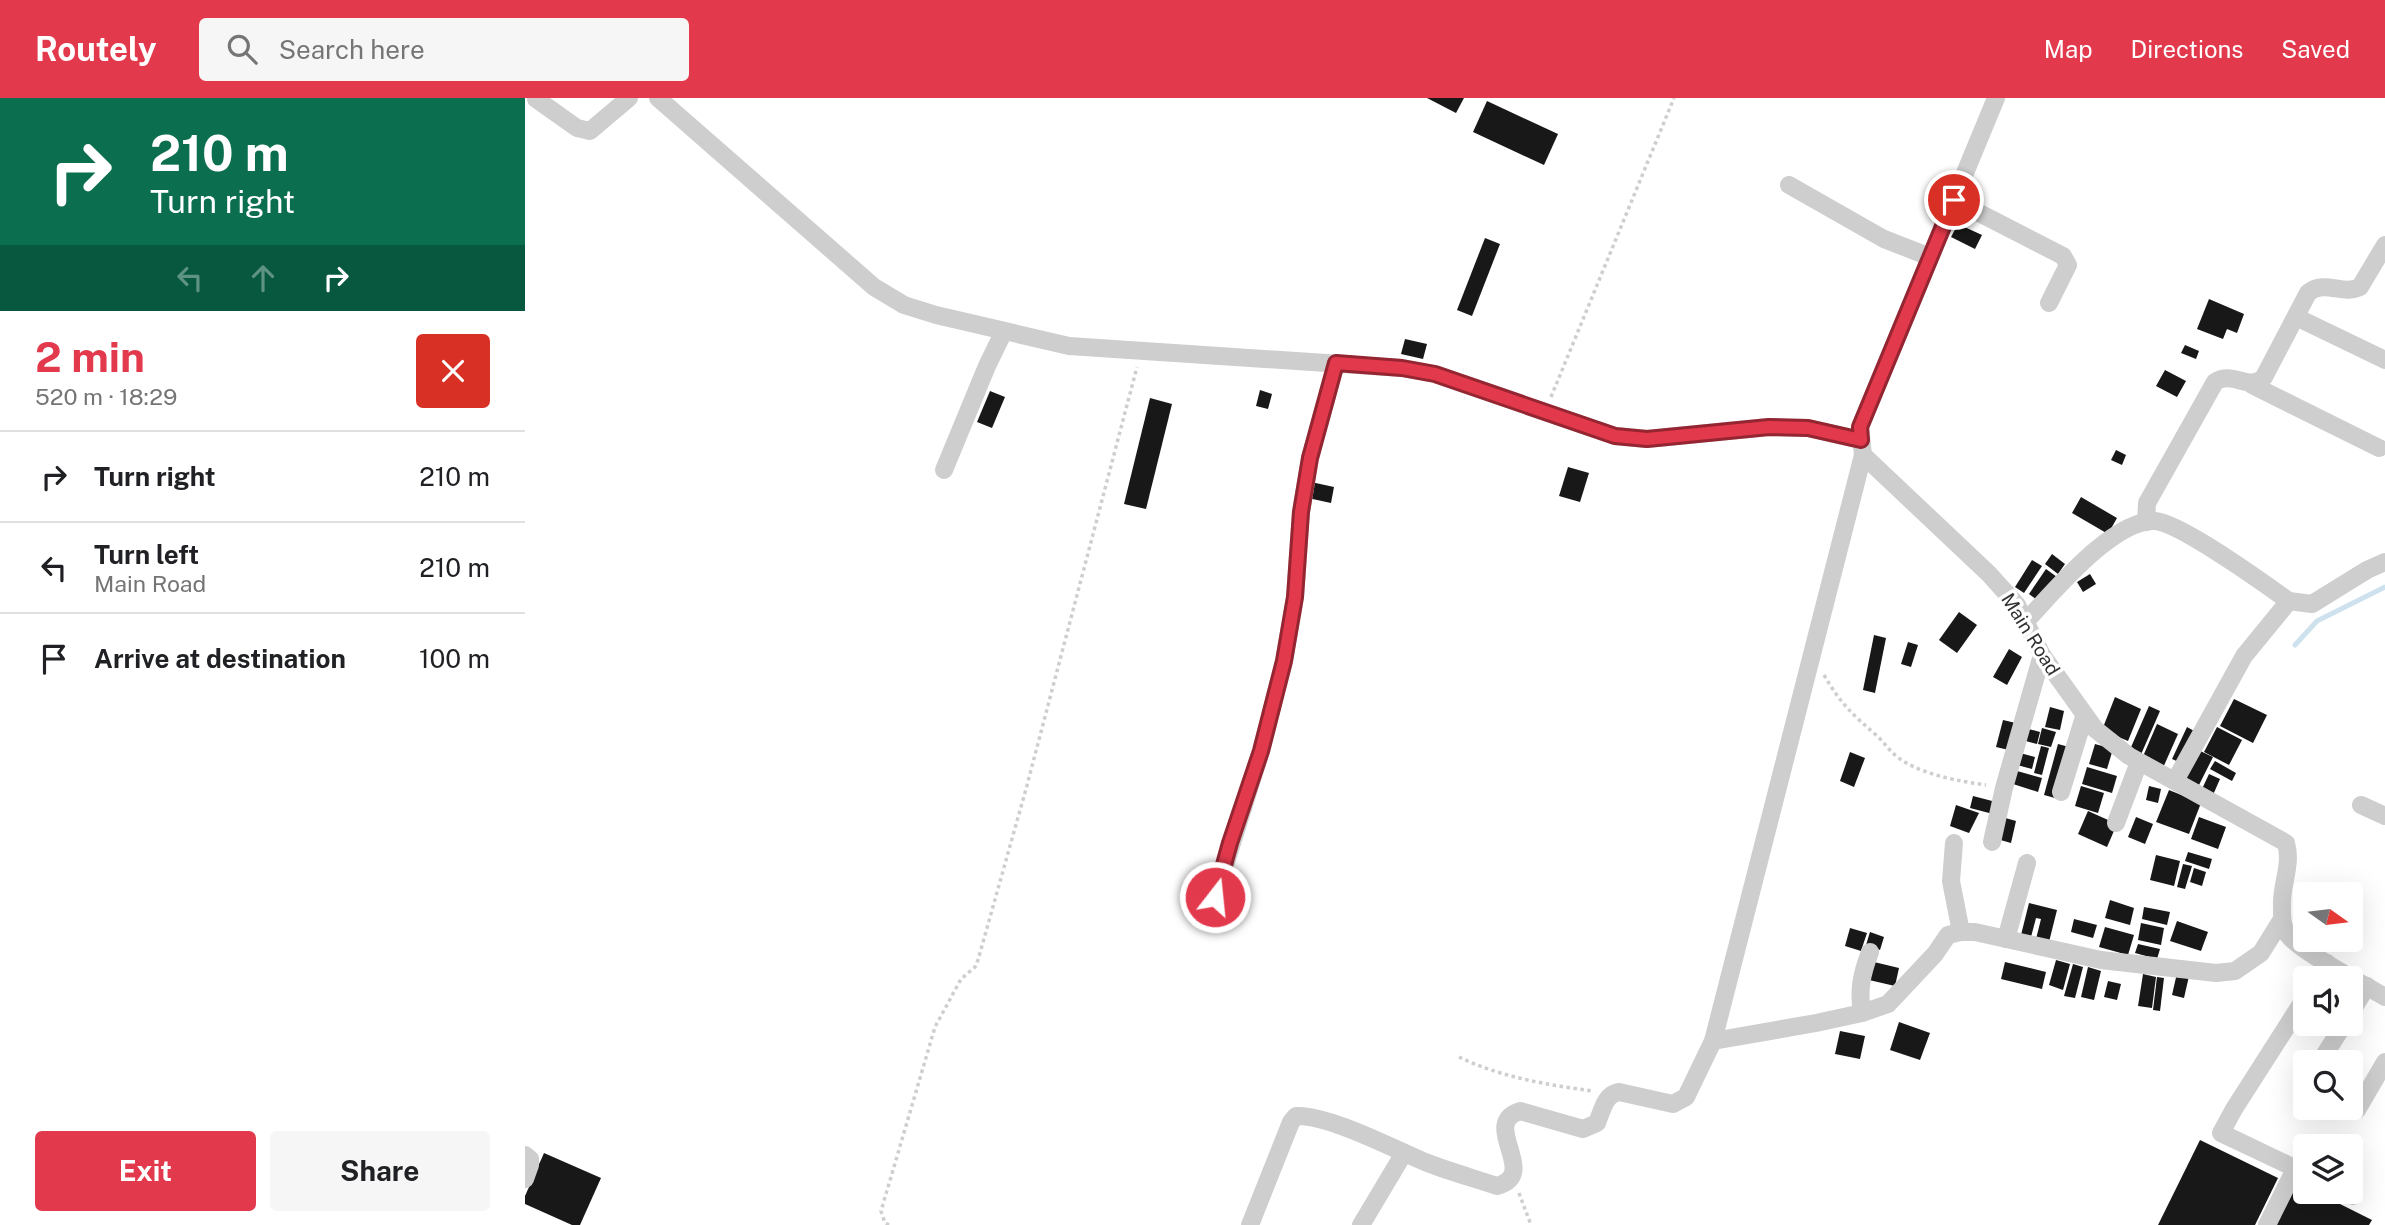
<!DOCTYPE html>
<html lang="en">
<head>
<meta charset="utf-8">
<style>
  body { margin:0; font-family:"Public Sans",sans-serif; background:#f6f6f6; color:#202124; height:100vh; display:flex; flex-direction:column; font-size:26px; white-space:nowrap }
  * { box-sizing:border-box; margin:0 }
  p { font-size:23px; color:#757577 }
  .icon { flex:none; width:38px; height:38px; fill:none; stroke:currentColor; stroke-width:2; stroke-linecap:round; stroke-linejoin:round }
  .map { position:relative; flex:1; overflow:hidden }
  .drawer { display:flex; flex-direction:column; background:#fff; width:525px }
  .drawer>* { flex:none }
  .banner { background:#0b6e4f; color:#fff; overflow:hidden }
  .needle { width:46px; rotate:104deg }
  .tools { position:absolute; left:1768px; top:784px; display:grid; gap:14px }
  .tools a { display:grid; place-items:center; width:70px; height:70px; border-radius:7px; background:#fff; box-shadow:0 7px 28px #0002; font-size:35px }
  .pin { position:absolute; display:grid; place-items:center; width:60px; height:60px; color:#fff; margin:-30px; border:4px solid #fff; border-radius:50%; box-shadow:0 2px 7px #0007 }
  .me { position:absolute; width:77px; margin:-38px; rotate:16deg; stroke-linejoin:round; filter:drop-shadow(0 0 5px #0008) }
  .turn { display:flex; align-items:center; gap:24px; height:147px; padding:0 35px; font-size:32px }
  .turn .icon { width:91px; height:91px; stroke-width:2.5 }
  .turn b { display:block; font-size:49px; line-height:60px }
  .lanes { display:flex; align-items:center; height:66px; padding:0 35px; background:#0003; justify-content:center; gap:35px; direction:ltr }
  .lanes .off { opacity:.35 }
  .round { display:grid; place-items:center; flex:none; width:74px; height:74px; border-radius:7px; background:#f6f6f6 }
  .head { display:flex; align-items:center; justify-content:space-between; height:119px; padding:0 35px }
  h1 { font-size:42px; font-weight:700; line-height:52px; color:#e3394c }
  .button { display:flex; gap:14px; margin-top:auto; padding:14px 35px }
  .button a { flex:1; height:80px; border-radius:7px; background:#e3394c; color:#fff; font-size:28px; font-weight:700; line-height:80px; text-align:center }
  .button a+a { background:#f6f6f6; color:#202124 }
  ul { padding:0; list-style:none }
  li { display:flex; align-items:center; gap:21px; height:91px; padding:0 35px; border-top:2px solid #e0e0e0 }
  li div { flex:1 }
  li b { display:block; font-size:26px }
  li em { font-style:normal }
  header { display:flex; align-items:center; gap:42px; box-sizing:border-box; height:98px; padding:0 35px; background:#e3394c; color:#fff }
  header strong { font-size:33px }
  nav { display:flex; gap:38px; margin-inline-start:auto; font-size:24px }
  .search { width:490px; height:63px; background:#f6f6f6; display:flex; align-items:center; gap:18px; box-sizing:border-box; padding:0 24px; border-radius:7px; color:#757577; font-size:26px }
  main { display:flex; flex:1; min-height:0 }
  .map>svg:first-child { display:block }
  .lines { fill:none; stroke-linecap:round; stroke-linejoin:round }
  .stream { stroke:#cde2ed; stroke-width:5 }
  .building { fill:#181818 }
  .path { stroke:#cecece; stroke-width:3.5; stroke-dasharray:3.5 3.5; stroke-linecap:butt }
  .minor { stroke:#cecece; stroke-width:18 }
  .route-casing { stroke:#942531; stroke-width:18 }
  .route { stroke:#e3394c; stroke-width:12 }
  .labels { text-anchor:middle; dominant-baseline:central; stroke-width:7; stroke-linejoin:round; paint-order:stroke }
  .street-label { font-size:19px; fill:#313131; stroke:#fff }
</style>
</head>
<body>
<header>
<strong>Routely</strong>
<div class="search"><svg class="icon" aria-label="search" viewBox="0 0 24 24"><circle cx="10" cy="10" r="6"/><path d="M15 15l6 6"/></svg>Search here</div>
<nav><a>Map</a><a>Directions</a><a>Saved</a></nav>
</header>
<main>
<section class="drawer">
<div class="banner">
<div class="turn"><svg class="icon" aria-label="right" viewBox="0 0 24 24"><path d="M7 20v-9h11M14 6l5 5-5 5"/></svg><div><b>210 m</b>Turn right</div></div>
<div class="lanes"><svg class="icon off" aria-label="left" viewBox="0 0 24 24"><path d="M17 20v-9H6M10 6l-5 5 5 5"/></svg><svg class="icon off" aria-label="ahead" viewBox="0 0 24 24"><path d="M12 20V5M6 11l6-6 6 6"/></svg><svg class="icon" aria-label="right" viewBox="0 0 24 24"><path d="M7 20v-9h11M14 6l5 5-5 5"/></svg></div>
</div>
<div class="head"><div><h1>2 min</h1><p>520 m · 18:29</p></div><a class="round" style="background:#d93025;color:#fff"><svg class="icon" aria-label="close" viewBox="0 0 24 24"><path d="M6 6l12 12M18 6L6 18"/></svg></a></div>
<ul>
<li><svg class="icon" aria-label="right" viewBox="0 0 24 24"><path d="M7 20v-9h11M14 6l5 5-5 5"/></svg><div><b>Turn right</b></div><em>210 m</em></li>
<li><svg class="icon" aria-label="left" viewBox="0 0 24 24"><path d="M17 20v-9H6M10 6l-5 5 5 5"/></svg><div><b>Turn left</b><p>Main Road</p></div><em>210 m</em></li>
<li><svg class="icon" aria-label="arrive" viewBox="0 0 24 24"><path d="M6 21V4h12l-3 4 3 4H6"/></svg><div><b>Arrive at destination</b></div><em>100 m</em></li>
</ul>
<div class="button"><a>Exit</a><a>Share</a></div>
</section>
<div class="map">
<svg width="1860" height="1127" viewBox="0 0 1860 1127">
  <rect width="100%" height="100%" fill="#fff"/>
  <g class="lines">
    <!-- stream -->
    <polyline class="stream" points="1770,547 1792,523 1860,489"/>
  </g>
  <!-- building -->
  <g class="building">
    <polygon points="902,0 939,0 931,15"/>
    <polygon points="962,3 1033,36 1019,67 948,34"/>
    <polygon points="1433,126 1457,137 1450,151 1426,139"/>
    <polygon points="960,140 975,146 947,218 932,212"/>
    <polygon points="1684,201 1719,216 1712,235 1702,231 1698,241 1672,231"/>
    <polygon points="880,241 902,246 898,261 876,256"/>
    <polygon points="1660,247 1674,253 1671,261 1656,255"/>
    <polygon points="1640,272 1661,283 1652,299 1631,288"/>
    <polygon points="735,292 747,296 743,311 731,308"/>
    <polygon points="465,293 480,299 467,330 452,324"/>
    <polygon points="625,300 647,306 621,411 599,406"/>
    <polygon points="1591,352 1601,357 1597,367 1586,362"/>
    <polygon points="1043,369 1064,375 1055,404 1034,398"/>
    <polygon points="786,384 809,389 806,405 783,400"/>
    <polygon points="1556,399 1592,420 1583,436 1547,415"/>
    <polygon points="1527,456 1540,466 1533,476 1520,466"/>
    <polygon points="1507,462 1517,468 1499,495 1490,489"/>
    <polygon points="1521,471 1532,479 1515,504 1504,496"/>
    <polygon points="1565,476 1571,486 1558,494 1552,484"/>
    <polygon points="1434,514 1452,527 1432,555 1414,542"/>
    <polygon points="1349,537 1361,540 1350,595 1338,592"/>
    <polygon points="1383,544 1393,547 1386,569 1376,566"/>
    <polygon points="1484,551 1497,559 1482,587 1468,579"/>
    <polygon points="1590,599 1616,611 1603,643 1577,632"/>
    <polygon points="1709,601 1742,617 1728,645 1695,628"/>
    <polygon points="1624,608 1635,613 1614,661 1603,656"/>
    <polygon points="1525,609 1539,613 1535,632 1520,629"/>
    <polygon points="1478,622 1495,626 1488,653 1471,649"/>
    <polygon points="1632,626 1653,636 1637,672 1616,663"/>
    <polygon points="1662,629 1671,634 1656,665 1647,661"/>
    <polygon points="1692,629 1717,642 1704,667 1679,654"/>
    <polygon points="1500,630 1515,634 1512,646 1497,642"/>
    <polygon points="1517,630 1531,634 1526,649 1513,646"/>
    <polygon points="1533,646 1544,649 1530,700 1519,697"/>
    <polygon points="1570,646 1588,651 1582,671 1564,666"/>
    <polygon points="1516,648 1524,650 1517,677 1509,675"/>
    <polygon points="1673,652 1688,659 1672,691 1657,684"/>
    <polygon points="1325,654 1340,660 1329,689 1315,683"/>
    <polygon points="1495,655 1510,659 1507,671 1492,667"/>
    <polygon points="1690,663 1711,675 1707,683 1685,671"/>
    <polygon points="1562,669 1592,678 1587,695 1557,686"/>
    <polygon points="1492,673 1517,680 1513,694 1488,686"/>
    <polygon points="1684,676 1695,681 1688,697 1677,691"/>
    <polygon points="1556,688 1579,695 1573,715 1550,708"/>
    <polygon points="1624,688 1636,691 1633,705 1621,702"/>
    <polygon points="1644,692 1676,705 1664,736 1631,724"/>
    <polygon points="1448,698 1471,704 1468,716 1445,710"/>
    <polygon points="1431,707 1454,715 1444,735 1425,728"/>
    <polygon points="1563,713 1592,726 1582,749 1553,736"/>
    <polygon points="1477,719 1491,723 1486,745 1472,741"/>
    <polygon points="1611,719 1628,726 1620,746 1603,739"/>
    <polygon points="1674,719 1701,729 1693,751 1666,741"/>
    <polygon points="1663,754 1687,761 1684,771 1660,763"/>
    <polygon points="1631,757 1655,763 1649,788 1625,782"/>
    <polygon points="1658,766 1667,768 1660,791 1652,789"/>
    <polygon points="1669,770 1681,774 1677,788 1665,784"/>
    <polygon points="1585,802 1609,810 1605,827 1580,820"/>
    <polygon points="1504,805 1532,812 1524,844 1511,841 1516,821 1511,820 1506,839 1496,837"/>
    <polygon points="1619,809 1645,814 1642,827 1617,821"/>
    <polygon points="1549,821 1572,827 1568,840 1546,834"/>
    <polygon points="1652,823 1683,834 1676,853 1645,843"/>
    <polygon points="1616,825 1639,830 1636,847 1613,842"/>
    <polygon points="1580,829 1609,837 1603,857 1574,849"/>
    <polygon points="1325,830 1342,835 1336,853 1320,848"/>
    <polygon points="1345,834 1359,839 1355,852 1341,847"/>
    <polygon points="1613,846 1635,851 1632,861 1610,855"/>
    <polygon points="1531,862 1545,866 1538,892 1524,887"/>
    <polygon points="1349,864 1374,870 1370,888 1344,882"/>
    <polygon points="1480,864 1521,874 1517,891 1476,881"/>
    <polygon points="1548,866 1558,869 1550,900 1539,898"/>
    <polygon points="1563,869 1576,873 1569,902 1556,899"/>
    <polygon points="1652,875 1664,878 1659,900 1647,897"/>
    <polygon points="1618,876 1631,879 1627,910 1613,908"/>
    <polygon points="1632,879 1639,880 1635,913 1628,912"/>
    <polygon points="1583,883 1596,886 1592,902 1579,899"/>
    <polygon points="1374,924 1405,935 1395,962 1365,952"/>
    <polygon points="1315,933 1340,938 1335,961 1310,956"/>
    <polygon points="1675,1042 1753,1080 1730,1127 1633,1127"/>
    <polygon points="19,1055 76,1080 55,1127 47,1127 0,1106 0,1098"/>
    <polygon points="1766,1082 1780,1088 1780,1094 1791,1094 1847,1122 1844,1127 1744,1127"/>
  </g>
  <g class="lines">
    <!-- path -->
    <g class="path">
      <polyline points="1026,299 1149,0"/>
      <path d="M1299,577C1316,606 1326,615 1351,637C1358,643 1363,651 1370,657C1392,676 1433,683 1461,687"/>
      <path d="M934,959C975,979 1023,987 1068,993"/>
      <polyline points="994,1095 1006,1127"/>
      <polyline points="364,1127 360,1125 356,1113 410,929 436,881 450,869 453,862 501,691 612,269"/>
    </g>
    <!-- minor -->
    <g class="minor">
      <polyline points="133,0 349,189 379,207 411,217 544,248 877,270 910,276 1090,338 1122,341 1244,329 1283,330 1336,342"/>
      <path d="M1471,0L1335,329L1338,357L1464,476L1492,507L1517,557L1570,631L1604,658L1761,745C1767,766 1757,785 1757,805C1757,816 1756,828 1763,837C1776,854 1838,886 1860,899"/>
      <polyline points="11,1 52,30 65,33 104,0"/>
      <polyline points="1264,87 1359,141 1405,159"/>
      <polyline points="1429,102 1538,158 1543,167 1524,205"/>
      <polyline points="1771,219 1860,262"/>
      <polyline points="1727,287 1854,350"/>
      <polyline points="419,372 462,268 479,233"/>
      <path d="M1621,424L1622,405L1690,284C1708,272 1724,294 1739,279L1783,195C1800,181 1817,198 1835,189L1860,147"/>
      <path d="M1500,524C1528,495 1588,421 1630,423C1656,425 1738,485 1764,503L1787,506L1842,472L1860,464"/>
      <polyline points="1650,683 1719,558 1764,503"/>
      <polyline points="1536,694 1559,619"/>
      <polyline points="1836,707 1860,718"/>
      <polyline points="1591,725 1614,664"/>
      <polyline points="1467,744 1479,690 1517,557"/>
      <polyline points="1429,745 1426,783 1436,834"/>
      <polyline points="690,799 736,653 759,563 770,499 776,414 785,360 811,265"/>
      <polyline points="1481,841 1502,765"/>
      <polyline points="1793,880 1802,865"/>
      <polyline points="1780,900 1709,1011 1696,1035 1780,1075"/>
      <path d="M1337,915C1333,892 1337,875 1345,854"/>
      <polyline points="1825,916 1842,888"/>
      <polyline points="1188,943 1338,357"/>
      <polyline points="1795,964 1819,926"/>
      <polyline points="1832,1012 1860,964"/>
      <polyline points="0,1057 5,1061 5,1067 0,1081"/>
      <polyline points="1818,1094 1828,1098"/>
      <path d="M725,1127L766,1024L771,1018C802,1016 869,1051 900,1064C923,1073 948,1080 972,1088C1016,1076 954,1026 995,1013L1058,1031L1072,1025C1077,1013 1080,996 1094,994L1148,1006L1161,999L1188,943L1291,925L1337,915L1363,906L1410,856L1423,837L1436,834H1450L1576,862L1691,875L1710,873L1736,855L1757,821"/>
      <polyline points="836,1127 879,1055"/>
      <polyline points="1742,1127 1770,1071"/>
    </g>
  </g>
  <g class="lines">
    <defs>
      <polyline id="route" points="690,799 705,745 736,653 759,563 770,499 776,414 785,360 811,265 877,270 910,276 1090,338 1122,341 1244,329 1283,330 1336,342 1335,329 1429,102"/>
    </defs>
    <!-- route casing -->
    <use href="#route" class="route-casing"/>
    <!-- route -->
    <use href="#route" class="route"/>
  </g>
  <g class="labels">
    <!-- street labels -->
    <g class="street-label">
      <text transform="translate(1506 536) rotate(58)">Main Road</text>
    </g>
  </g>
</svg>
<div class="tools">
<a><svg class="needle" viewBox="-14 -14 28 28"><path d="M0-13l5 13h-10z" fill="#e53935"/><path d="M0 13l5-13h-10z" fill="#757577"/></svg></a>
<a><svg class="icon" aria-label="sound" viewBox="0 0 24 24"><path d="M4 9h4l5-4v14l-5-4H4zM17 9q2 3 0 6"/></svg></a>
<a><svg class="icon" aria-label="search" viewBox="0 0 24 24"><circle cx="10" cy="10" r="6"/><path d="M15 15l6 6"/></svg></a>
<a><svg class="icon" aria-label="layers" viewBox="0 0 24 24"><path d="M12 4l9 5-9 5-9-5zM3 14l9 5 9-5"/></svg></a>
</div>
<div class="pin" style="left:1429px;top:102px;background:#d93025"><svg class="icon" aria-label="arrive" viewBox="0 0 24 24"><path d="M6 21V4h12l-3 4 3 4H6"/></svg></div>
<svg class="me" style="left:690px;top:799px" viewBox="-20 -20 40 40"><circle r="17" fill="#e3394c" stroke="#fff" stroke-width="3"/><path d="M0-11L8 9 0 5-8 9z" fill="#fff"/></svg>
</div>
</main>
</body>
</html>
